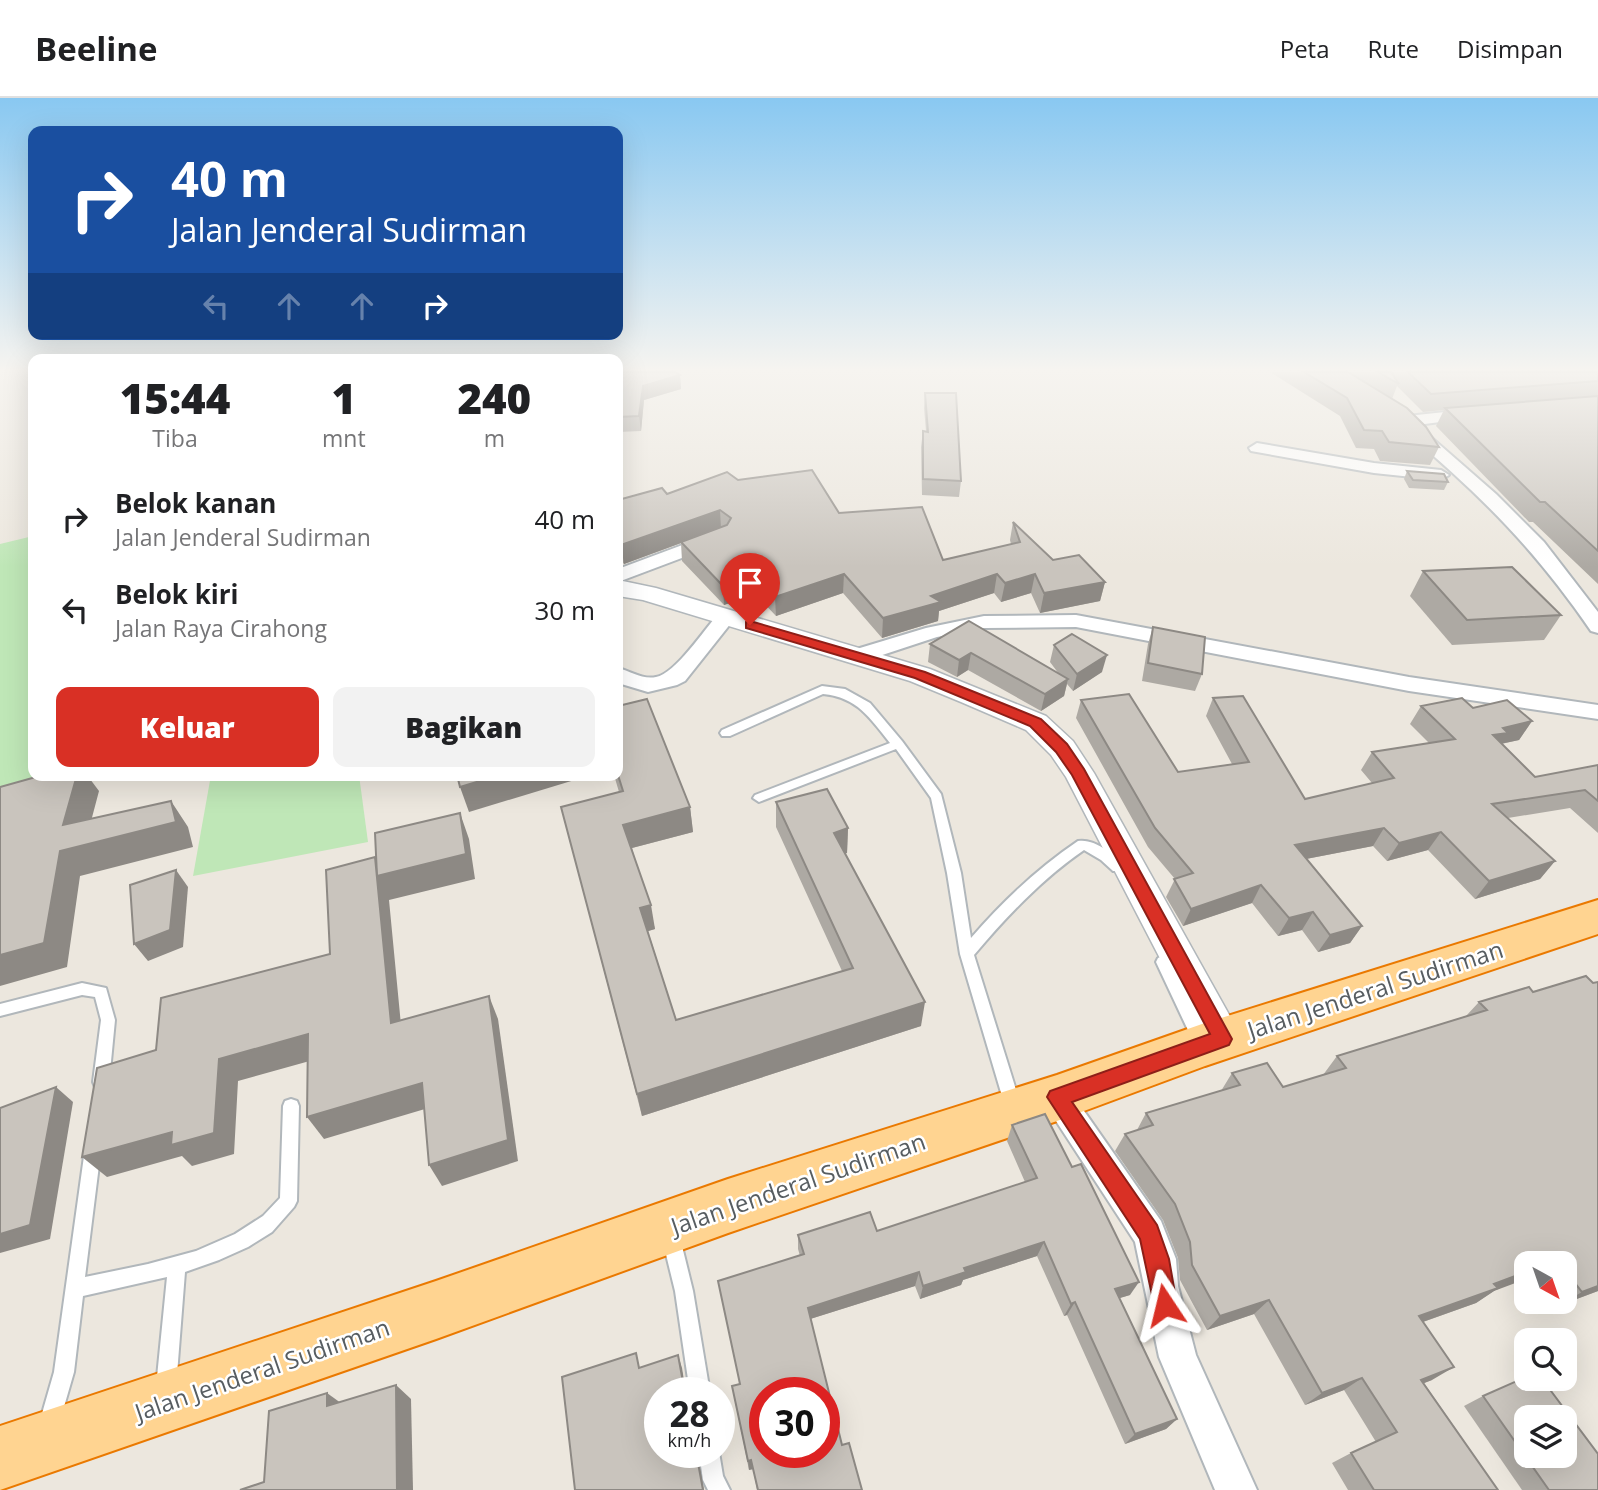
<!DOCTYPE html>
<html lang="id">
<head>
<meta charset="utf-8">
<style>
  body { margin:0; font-family:"Open Sans",sans-serif; background:#f2f2f2; color:#202124; height:100vh; display:flex; flex-direction:column; font-size:26px; white-space:nowrap }
  * { box-sizing:border-box; margin:0 }
  p { font-size:23px; color:#757577 }
  .icon { flex:none; width:38px; height:38px; fill:none; stroke:currentColor; stroke-width:2; stroke-linecap:round; stroke-linejoin:round }
  .map { position:relative; flex:1; overflow:hidden }
  .drawer { position:absolute; left:28px; top:256px; width:595px; height:427px; display:flex; flex-direction:column; background:#fff; border-radius:14px; box-shadow:0 7px 28px #0002 }
  .drawer>* { flex:none }
  .guide { position:absolute; left:28px; top:28px; width:595px; height:214px; border-radius:14px; box-shadow:0 7px 28px #0002; background:#1a4fa0; color:#fff; overflow:hidden }
  .needle { width:46px; rotate:140deg }
  .tools { position:absolute; left:1514px; top:1153px; display:grid; gap:14px }
  .tools a { display:grid; place-items:center; width:63px; height:63px; border-radius:14px; background:#fff; box-shadow:0 7px 28px #0002; font-size:35px }
  .speed { position:absolute; left:644px; top:1279px; display:flex; gap:14px; font-size:35px; font-weight:700; text-align:center }
  .speed>* { display:grid; place-content:center; width:91px; height:91px; border-radius:50%; background:#fff; box-shadow:0 7px 28px #0002; line-height:1 }
  .speed small { font-size:18px; font-weight:400 }
  .speed .limit { border:10px solid #d22; background:#fff; color:#111 }
  .pin { position:absolute; display:grid; place-items:center; width:60px; height:60px; color:#fff; margin:-72px -30px; border-radius:50% 50% 50% 0; rotate:-45deg; box-shadow:0 0 7px #0007 }
  .pin .icon { rotate:45deg }
  .me { position:absolute; width:77px; margin:-38px; rotate:350deg; stroke-linejoin:round; filter:drop-shadow(0 0 5px #0008) }
  .turn { display:flex; align-items:center; gap:24px; height:147px; padding:0 28px; font-size:32px }
  .turn .icon { width:91px; height:91px; stroke-width:2.5 }
  .turn b { display:block; font-size:49px; line-height:60px }
  .lanes { display:flex; align-items:center; height:66px; padding:0 28px; background:#0003; justify-content:center; gap:35px; direction:ltr }
  .lanes .off { opacity:.35 }
  .eta { display:flex; justify-content:space-evenly; align-items:center; height:119px; text-align:center }
  .eta b { font-size:42px; font-weight:800; line-height:49px }
  .button { display:flex; gap:14px; margin-top:auto; padding:14px 28px }
  .button a { flex:1; height:80px; border-radius:14px; background:#d93025; color:#fff; font-size:28px; font-weight:800; line-height:80px; text-align:center }
  .button a+a { background:#f2f2f2; color:#202124 }
  ul { padding:0; list-style:none }
  li { display:flex; align-items:center; gap:21px; height:91px; padding:0 28px }
  li div { flex:1 }
  li b { display:block; font-size:26px }
  li em { font-style:normal }
  header { display:flex; align-items:center; gap:42px; box-sizing:border-box; height:98px; padding:0 35px; background:#fff; border-bottom:2px solid #e0e0e0 }
  header strong { font-size:33px }
  nav { display:flex; gap:38px; margin-inline-start:auto; font-size:24px }
  .map>svg:first-child { display:block }
  .green { fill:#bfe7b7 }
  .lines { fill:none; stroke-linecap:round; stroke-linejoin:round }
  .service-casing { stroke:#b1b7bb; stroke-width:4 }
  .minor-casing { stroke:#b1b7bb; stroke-width:4 }
  .tertiary-casing { stroke:#b1b7bb; stroke-width:3 }
  .trunk-casing { stroke:#ea7900; stroke-width:4 }
  .service { fill:#fff; fill-rule:evenodd }
  .minor { fill:#fff; fill-rule:evenodd }
  .tertiary { fill:#fff; fill-rule:evenodd }
  .trunk { fill:#ffd491; fill-rule:evenodd }
  .wall { fill:#ada9a3 }
  .shaded-wall { fill:#8d8984 }
  .building { fill:#c9c4bd; stroke:#8d8984; stroke-width:2; fill-rule:evenodd }
  .route { fill:#d93025; stroke:#8d1f18; stroke-width:2 }
  .labels { text-anchor:middle; dominant-baseline:central; stroke-width:5; stroke-linejoin:round; paint-order:stroke }
  .near-street-label { font-size:24px; fill:#575d61; stroke:#fff }
</style>
</head>
<body>
<header>
<strong>Beeline</strong>
<nav><a>Peta</a><a>Rute</a><a>Disimpan</a></nav>
</header>
<div class="map">
<svg width="1598" height="1392" viewBox="0 0 1598 1392">
  <rect width="100%" height="100%" fill="#ece7de"/>
  <!-- green -->
  <g class="green">
    <polygon points="33,438 33,677 57,677 0,690 0,446"/>
    <polygon points="211,677 359,677 368,744 193,778"/>
  </g>
  <g class="lines">
    <defs>
      <g id="service">
        <path d="M822,588L845,591L870,605L902,643L941,696L961,775L971,840C1003,803 1038,770 1078,743C1094,740 1116,757 1125,769L1123,773H1113L1101,762L1084,752C1042,781 1007,818 974,857L1021,1008L1019,1013L1013,1015L1007,1013L1005,1008L960,856L947,775L931,700L896,651L759,704L753,700L755,697L890,645C870,620 857,599 823,596L730,638H722L720,635L722,632Z"/>
        <polygon points="1163,858 1168,860 1205,937 1208,942 1205,947 1200,949 1195,947 1156,864 1158,860"/>
        <polygon points="82,885 106,890 115,922 109,984 107,989 101,991 95,989 93,984 101,922 95,899 82,897 0,918 0,906"/>
        <polygon points="291,1001 297,1003 299,1008 297,1103 294,1109 272,1134 248,1149 219,1162 185,1174 176,1289 173,1296 166,1299 159,1296 156,1289 167,1179 83,1198 74,1274 59,1326 56,1333 49,1336 42,1333 39,1326 54,1274 85,1051 87,1045 93,1043 99,1045 101,1051 85,1179 148,1166 196,1153 235,1136 263,1118 280,1100 283,1008 285,1003"/>
        <polygon points="671,1131 677,1134 680,1140 693,1193 710,1295 690,1295 675,1193 662,1140 665,1134"/>
        <polygon points="699,1354 719,1354 723,1378 730,1392 708,1392 703,1382"/>
      </g>
      <g id="minor">
        <path d="M1474,311L1482,316L1479,319L1417,327L1496,396L1544,444L1598,514V535L1591,533C1536,453 1483,399 1408,336L1399,323L1407,318Z"/>
        <polygon points="1257,345 1374,365 1441,372 1449,377 1441,382 1374,375 1251,353 1249,350"/>
        <polygon points="712,436 719,438 721,442 719,446 618,484 618,471"/>
        <path d="M725,514L732,516L735,520L685,583L677,587L648,594L618,585V570C630,573 643,582 656,579C675,576 705,531 718,516Z"/>
        <polygon points="1076,517 1409,579 1598,607 1598,621 1409,593 1076,529 984,530 937,539 858,565 850,563 847,558 850,553 926,530 984,518"/>
        <polygon points="1057,985 1068,990 1161,1123 1176,1161 1178,1188 1196,1257 1257,1392 1215,1392 1159,1259 1135,1144 1041,1000 1046,990"/>
      </g>
      <polygon id="tertiary" points="618,482 656,490 930,571 1046,618 1073,643 1094,675 1236,929 1241,941 1236,953 1222,958 1208,953 1066,679 1051,657 1026,632 961,604 910,583 643,502 618,498"/>
      <polygon id="trunk" points="1598,802 1598,836 1205,968 1057,1023 728,1135 436,1241 0,1392 0,1328 436,1183 728,1081 1057,977 1202,926"/>
    </defs>
    <!-- service casing -->
    <use href="#service" class="service-casing"/>
    <!-- minor casing -->
    <use href="#minor" class="minor-casing"/>
    <!-- tertiary casing -->
    <use href="#tertiary" class="tertiary-casing"/>
    <!-- trunk casing -->
    <use href="#trunk" class="trunk-casing"/>
    <!-- service -->
    <use href="#service" class="service"/>
    <!-- minor -->
    <use href="#minor" class="minor"/>
    <!-- tertiary -->
    <use href="#tertiary" class="tertiary"/>
    <!-- trunk -->
    <use href="#trunk" class="trunk"/>
  </g>
  <!-- wall -->
  <g class="wall">
    <polygon points="618,274 680,277 681,291 644,302 641,333 618,334"/>
    <polygon points="1270,274 1598,274 1598,486 1533,424 1529,424 1436,328 1444,312 1423,314 1397,288 1392,301 1439,349 1430,367 1380,363 1374,351 1356,350 1340,318"/>
    <polygon points="925,295 961,383 959,399 922,397 921,349 923,333 926,333 924,310"/>
    <polygon points="1407,373 1448,384 1444,392 1409,390 1404,381"/>
    <polygon points="738,382 839,415 943,462 1011,446 1010,442 1013,424 1053,462 1105,484 1100,503 1040,515 1031,495 1001,504 994,495 939,513 938,523 882,540 843,495 776,518 755,496 724,507 682,463 681,445 624,466 618,459 618,402 667,396"/>
    <polygon points="1423,473 1561,517 1544,542 1452,547 1410,498"/>
    <polygon points="969,523 1059,576 1050,564 1054,547 1102,574 1073,593 1067,586 1064,598 1041,613 968,572 957,579 928,564 930,546"/>
    <polygon points="1153,529 1202,576 1195,593 1142,583 1148,546"/>
    <polygon points="1213,600 1305,701 1372,685 1361,672 1372,654 1429,645 1410,626 1421,608 1473,610 1532,623 1519,642 1501,646 1535,679 1598,667 1598,735 1570,710 1508,720 1555,763 1540,781 1475,801 1428,752 1387,763 1373,748 1306,761 1362,828 1350,845 1318,854 1302,832 1278,838 1252,805 1183,828 1166,799 1175,781 1148,749 1076,620 1081,602 1178,674 1232,666 1206,618"/>
    <polygon points="614,677 618,677 690,709 693,734 632,750 655,831 648,833 676,922 842,873 776,729 776,704 848,730 847,755 845,755 921,928 642,1018 561,709 619,694"/>
    <polygon points="1598,884 1598,1193 1558,1208 1555,1204 1564,1204 1564,1166 1526,1166 1494,1193 1476,1205 1423,1224 1432,1282 1424,1285 1498,1392 1348,1392 1332,1365 1351,1355 1376,1344 1344,1292 1305,1307 1254,1216 1207,1232 1180,1182 1178,1160 1163,1122 1115,1053 1125,1036 1137,1032 1146,1015 1221,993 1232,975 1283,989 1323,977 1337,958 1466,918 1479,904"/>
    <polygon points="1012,1027 1130,1197 1119,1200 1177,1321 1166,1331 1125,1346 1067,1217 1064,1218 1037,1158 963,1182 961,1187 920,1201 915,1188 810,1221 842,1347 862,1392 757,1392 753,1371 749,1372 732,1288 740,1286 718,1183 800,1158 798,1151 798,1137 877,1133 1025,1084 1007,1043"/>
    <polygon points="1483,1298 1598,1392 1522,1392 1464,1308"/>
  </g>
  <!-- shaded-wall -->
  <g class="shaded-wall">
    <polygon points="680,277 681,291 644,302 641,333 639,318 643,288"/>
    <polygon points="720,412 721,431 681,444 681,445 624,466 621,447"/>
    <polygon points="844,476 843,495 776,518 775,499"/>
    <polygon points="997,476 994,495 939,513 938,523 882,540 883,520 931,498"/>
    <polygon points="1035,476 1031,495 1001,504 1005,485"/>
    <polygon points="754,477 755,496 724,507 723,488"/>
    <polygon points="1105,484 1100,503 1040,515 1044,495"/>
    <polygon points="971,555 968,572 957,579 959,562"/>
    <polygon points="1107,557 1102,574 1073,593 1077,576"/>
    <polygon points="1068,581 1064,598 1041,613 1045,596"/>
    <polygon points="1532,623 1519,642 1500,646 1493,637 1503,630"/>
    <polygon points="77,677 87,677 99,693 85,746 171,703 188,729 193,749 80,778 67,869 0,888 0,857 63,727"/>
    <polygon points="500,677 591,677 469,714 460,689"/>
    <polygon points="690,709 693,734 628,751 623,727"/>
    <polygon points="460,715 469,741 475,781 389,802 403,948 391,925 375,759"/>
    <polygon points="848,730 847,755 833,759 834,735"/>
    <polygon points="1384,730 1373,748 1285,765 1295,747"/>
    <polygon points="1441,734 1428,752 1387,763 1399,745"/>
    <polygon points="1555,763 1540,781 1475,801 1489,783"/>
    <polygon points="176,772 188,789 183,849 148,863 134,846"/>
    <polygon points="1261,787 1252,805 1183,828 1191,811"/>
    <polygon points="651,807 655,831 645,834 640,810"/>
    <polygon points="1313,814 1302,832 1278,838 1289,820"/>
    <polygon points="1362,828 1350,845 1318,854 1330,837"/>
    <polygon points="489,898 498,921 518,1063 442,1088 429,1067"/>
    <polygon points="925,904 921,928 642,1018 637,996"/>
    <polygon points="308,936 324,959 238,983 234,1056 192,1068 182,1058 107,1079 82,1059 219,961"/>
    <polygon points="422,985 435,1008 324,1041 307,1019"/>
    <polygon points="56,989 73,1004 50,1141 0,1155 0,1136"/>
    <polygon points="1044,1144 1037,1158 963,1182 961,1187 920,1201 923,1188 964,1170"/>
    <polygon points="919,1174 915,1188 807,1222 808,1210"/>
    <polygon points="1526,1174 1526,1181 1494,1193 1476,1205 1400,1232 1419,1218 1494,1186"/>
    <polygon points="1139,1184 1130,1197 1107,1204 1115,1191"/>
    <polygon points="1598,1188 1598,1193 1558,1208 1582,1194"/>
    <polygon points="1269,1202 1254,1216 1207,1232 1220,1218"/>
    <polygon points="1075,1204 1067,1217 1064,1218 1071,1206"/>
    <polygon points="678,1257 682,1270 686,1295 685,1295"/>
    <polygon points="1454,1269 1432,1282 1401,1294 1421,1282"/>
    <polygon points="1362,1280 1344,1292 1305,1307 1322,1295"/>
    <polygon points="396,1287 411,1301 413,1392 397,1392"/>
    <polygon points="327,1295 345,1308 327,1308"/>
    <polygon points="1177,1321 1166,1331 1125,1346 1135,1336"/>
    <polygon points="696,1354 697,1354 704,1392 703,1392"/>
    <polygon points="751,1362 753,1371 749,1372 748,1363"/>
  </g>
  <!-- building -->
  <g class="building">
    <polygon points="618,274 675,274 680,277 643,288 639,318 618,319"/>
    <polygon points="1304,274 1348,274 1407,310 1426,329 1439,349 1389,344 1382,333 1364,332 1347,300"/>
    <polygon points="1378,274 1391,274 1399,286"/>
    <polygon points="1408,274 1598,274 1598,283 1431,296"/>
    <polygon points="925,295 956,295 961,383 923,381 923,333 928,334"/>
    <polygon points="1598,298 1598,453 1545,404 1540,404 1445,310"/>
    <polygon points="812,372 839,415 922,409 943,462 1020,444 1013,424 1053,462 1079,457 1105,484 1044,495 1035,476 1005,485 997,476 931,498 941,504 883,520 844,476 775,499 754,477 723,488 681,444 727,427 731,420 720,412 621,447 618,443 618,402 662,390 667,396 727,374 738,382"/>
    <polygon points="1407,373 1444,376 1448,384 1413,382"/>
    <polygon points="1512,469 1561,517 1467,522 1423,473"/>
    <polygon points="969,523 1068,581 1045,596 971,555 959,562 930,546"/>
    <polygon points="1153,529 1205,539 1202,576 1148,565"/>
    <polygon points="1072,536 1107,557 1077,576 1054,547"/>
    <polygon points="1129,596 1178,674 1249,664 1213,600 1243,598 1305,701 1394,680 1372,654 1455,641 1421,608 1462,600 1473,610 1507,602 1532,623 1503,630 1508,635 1493,637 1535,679 1598,667 1598,703 1585,692 1492,706 1555,763 1489,783 1441,734 1399,745 1384,730 1295,747 1362,828 1330,837 1313,814 1289,820 1261,787 1191,811 1174,781 1193,775 1155,730 1081,602"/>
    <polygon points="647,601 690,709 623,727 651,807 640,810 676,922 853,870 776,704 827,691 848,730 834,735 925,904 637,996 561,709 623,693 618,677 618,608"/>
    <polygon points="43,677 77,677 63,727 171,703 176,724 60,753 44,845 0,857 0,689"/>
    <polygon points="457,677 500,677 460,689"/>
    <polygon points="460,715 466,756 377,778 375,735"/>
    <polygon points="375,759 391,925 489,898 508,1042 429,1067 422,985 307,1019 308,936 219,961 214,1035 171,1047 172,1034 82,1059 97,970 156,952 161,900 330,856 326,772"/>
    <polygon points="176,772 170,832 134,846 130,787"/>
    <polygon points="1586,878 1593,885 1598,884 1598,1188 1582,1194 1564,1171 1564,1166 1560,1166 1558,1162 1549,1166 1526,1166 1526,1174 1494,1186 1498,1190 1419,1218 1454,1269 1421,1282 1498,1392 1374,1392 1351,1355 1397,1334 1362,1280 1322,1295 1269,1202 1220,1218 1192,1167 1190,1144 1175,1106 1125,1036 1153,1027 1146,1015 1240,987 1232,975 1267,965 1283,989 1346,970 1337,958 1487,912 1479,904 1529,889 1533,894"/>
    <polygon points="56,989 30,1127 0,1136 0,1010"/>
    <path d="M1045,1016L1072,1069L1081,1066L1139,1184L1115,1191L1177,1321L1135,1336L1075,1204L1071,1206L1044,1144L964,1170L966,1174L923,1188L919,1174L808,1210L842,1347L849,1345L862,1392H758L751,1362L748,1363L732,1288L740,1286L718,1183L804,1156L798,1137L870,1114L877,1133L1037,1080L1012,1027ZM765,1295H824V1354H765Z"/>
    <polygon points="636,1255 639,1270 678,1257 685,1295 660,1295 660,1354 696,1354 703,1392 575,1392 562,1279"/>
    <path d="M1526,1279V1281H1542L1598,1356V1392H1549L1483,1298ZM1526,1320H1564V1358H1526Z"/>
    <polygon points="396,1287 397,1392 240,1392 264,1384 269,1313 327,1295 327,1308"/>
  </g>
  <!-- sky -->
  <linearGradient id="sky" x2="0" y2="1"><stop stop-color="#89c8f1"/><stop offset="0.58" stop-color="#f6f4f0"/><stop offset="1" stop-color="#f6f4f0" stop-opacity="0"/></linearGradient>
  <rect width="1598" height="469" fill="url(#sky)"/>
  <!-- route -->
  <polygon class="route" points="750,523 925,574 1041,621 1067,646 1084,671 1232,941 1229,947 1072,1004 1157,1127 1169,1161 1177,1207 1173,1216 1165,1219 1156,1216 1140,1141 1047,999 1050,993 1210,936 1072,677 1056,654 1030,628 915,580 746,530 746,524"/>
  <g class="labels">
    <!-- near-street labels -->
    <g class="near-street-label">
      <text transform="translate(1375 891) rotate(-18)">Jalan Jenderal Sudirman</text>
      <text transform="translate(798 1085) rotate(-19)">Jalan Jenderal Sudirman</text>
      <text transform="translate(262 1271) rotate(-19)">Jalan Jenderal Sudirman</text>
    </g>
  </g>
</svg>
<div class="tools">
<a><svg class="needle" viewBox="-14 -14 28 28"><path d="M0-13l5 13h-10z" fill="#e53935"/><path d="M0 13l5-13h-10z" fill="#757577"/></svg></a>
<a><svg class="icon" aria-label="search" viewBox="0 0 24 24"><circle cx="10" cy="10" r="6"/><path d="M15 15l6 6"/></svg></a>
<a><svg class="icon" aria-label="layers" viewBox="0 0 24 24"><path d="M12 4l9 5-9 5-9-5zM3 14l9 5 9-5"/></svg></a>
</div>
<div class="speed"><div>28<small>km/h</small></div><div class="limit">30</div></div>
<div class="pin" style="left:750px;top:527px;background:#d93025"><svg class="icon" aria-label="arrive" viewBox="0 0 24 24"><path d="M6 21V4h12l-3 4 3 4H6"/></svg></div>
<svg class="me" style="left:1165px;top:1207px" viewBox="-20 -20 40 40"><path d="M0-17L14 15 0 8-14 15z" fill="#d93025" stroke="#fff" stroke-width="4"/></svg>
<div class="guide">
<div class="turn"><svg class="icon" aria-label="right" viewBox="0 0 24 24"><path d="M7 20v-9h11M14 6l5 5-5 5"/></svg><div><b>40 m</b>Jalan Jenderal Sudirman</div></div>
<div class="lanes"><svg class="icon off" aria-label="left" viewBox="0 0 24 24"><path d="M17 20v-9H6M10 6l-5 5 5 5"/></svg><svg class="icon off" aria-label="ahead" viewBox="0 0 24 24"><path d="M12 20V5M6 11l6-6 6 6"/></svg><svg class="icon off" aria-label="ahead" viewBox="0 0 24 24"><path d="M12 20V5M6 11l6-6 6 6"/></svg><svg class="icon" aria-label="right" viewBox="0 0 24 24"><path d="M7 20v-9h11M14 6l5 5-5 5"/></svg></div>
</div>
<section class="drawer">
<div class="eta">
<div><b>15:44</b><p>Tiba</p></div>
<div><b>1</b><p>mnt</p></div>
<div><b>240</b><p>m</p></div>
</div>
<ul>
<li><svg class="icon" aria-label="right" viewBox="0 0 24 24"><path d="M7 20v-9h11M14 6l5 5-5 5"/></svg><div><b>Belok kanan</b><p>Jalan Jenderal Sudirman</p></div><em>40 m</em></li>
<li><svg class="icon" aria-label="left" viewBox="0 0 24 24"><path d="M17 20v-9H6M10 6l-5 5 5 5"/></svg><div><b>Belok kiri</b><p>Jalan Raya Cirahong</p></div><em>30 m</em></li>
</ul>
<div class="button"><a>Keluar</a><a>Bagikan</a></div>
</section>
</div>
</body>
</html>
